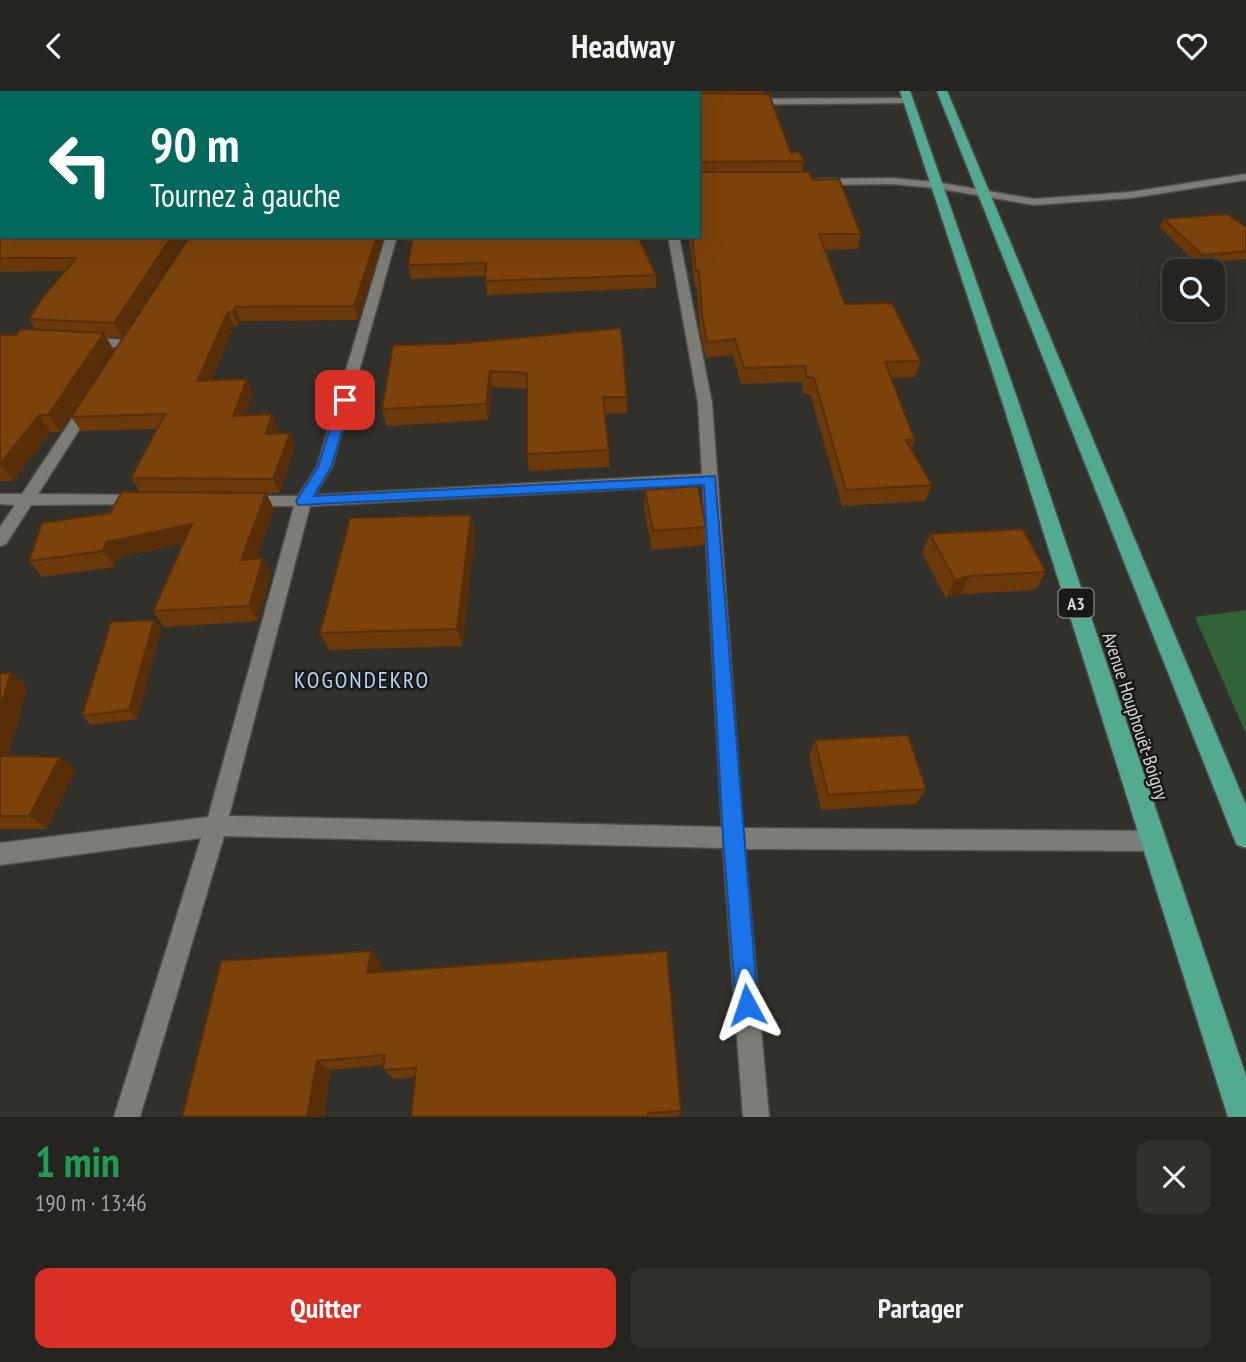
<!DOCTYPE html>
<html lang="fr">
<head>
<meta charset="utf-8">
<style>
  body { margin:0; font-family:"PT Sans Narrow",sans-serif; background:#31302d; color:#f1f3f6; height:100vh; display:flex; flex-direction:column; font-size:26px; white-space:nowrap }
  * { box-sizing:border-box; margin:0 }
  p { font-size:23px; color:#a3a4a5 }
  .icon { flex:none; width:38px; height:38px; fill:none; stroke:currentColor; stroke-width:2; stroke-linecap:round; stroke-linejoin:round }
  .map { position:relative; height:1026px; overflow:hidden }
  .details { display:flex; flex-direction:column; background:#252420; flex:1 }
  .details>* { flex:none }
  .guide { position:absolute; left:0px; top:0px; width:700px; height:147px; box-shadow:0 7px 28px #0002,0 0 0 2px #42413e; background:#00695c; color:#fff; overflow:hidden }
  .tools { position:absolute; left:1162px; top:168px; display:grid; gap:14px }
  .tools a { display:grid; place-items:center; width:63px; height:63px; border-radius:14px; background:#252420; box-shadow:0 7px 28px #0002,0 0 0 2px #42413e; font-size:35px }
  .pin { position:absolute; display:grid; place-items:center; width:60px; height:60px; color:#fff; margin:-30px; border-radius:14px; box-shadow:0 4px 10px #0006 }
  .me { position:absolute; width:77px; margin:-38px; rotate:355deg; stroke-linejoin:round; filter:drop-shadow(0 0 5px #0008) }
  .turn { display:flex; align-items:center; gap:24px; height:147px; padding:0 35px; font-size:32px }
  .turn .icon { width:91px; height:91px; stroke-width:2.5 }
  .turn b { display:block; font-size:49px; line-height:60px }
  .round { display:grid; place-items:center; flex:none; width:74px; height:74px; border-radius:14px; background:#31302d }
  .head { display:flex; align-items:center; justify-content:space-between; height:119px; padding:0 35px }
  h1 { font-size:42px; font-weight:700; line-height:52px; color:#1e9e55 }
  .button { display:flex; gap:14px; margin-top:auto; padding:14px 35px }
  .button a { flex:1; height:80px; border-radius:14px; background:#d93025; color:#fff; font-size:28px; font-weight:700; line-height:80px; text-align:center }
  .button a+a { background:#31302d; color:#f1f3f6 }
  header { display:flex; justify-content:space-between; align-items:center; height:91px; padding:0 35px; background:#252420; font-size:32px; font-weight:700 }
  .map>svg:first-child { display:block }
  .green { fill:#316238 }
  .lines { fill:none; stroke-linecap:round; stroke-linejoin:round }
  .street-casing { stroke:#4f4e4a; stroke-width:3 }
  .highway-casing { stroke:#4f4e4a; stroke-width:3 }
  .street { fill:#7d7c76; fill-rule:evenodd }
  .highway { fill:#52aa91; fill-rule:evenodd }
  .wall { fill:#6b390a }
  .shaded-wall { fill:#572e08 }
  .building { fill:#7c420c; stroke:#572e08; stroke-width:2 }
  .route { fill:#1a73e8; stroke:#114b97; stroke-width:2 }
  .labels { text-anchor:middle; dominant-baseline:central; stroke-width:5; stroke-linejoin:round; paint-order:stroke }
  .shield { fill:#181816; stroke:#a09f9c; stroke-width:2 }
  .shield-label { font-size:18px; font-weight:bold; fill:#dad9d6 }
  .street-label { font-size:19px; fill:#dad9d6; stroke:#181816 }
  .quarter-label { font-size:23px; letter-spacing:2px; fill:#b4d5f8; stroke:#181816 }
</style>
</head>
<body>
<header><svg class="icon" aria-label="back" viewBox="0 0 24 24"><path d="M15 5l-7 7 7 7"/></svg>Headway<svg class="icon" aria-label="heart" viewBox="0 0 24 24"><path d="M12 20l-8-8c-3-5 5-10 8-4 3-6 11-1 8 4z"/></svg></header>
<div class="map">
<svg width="1246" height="1026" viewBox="0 0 1246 1026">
  <rect width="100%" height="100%" fill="#31302b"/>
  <!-- green -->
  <polygon class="green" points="1246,519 1246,643 1195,526"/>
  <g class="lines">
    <defs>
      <g id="street">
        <polygon points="911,7 908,12 698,14 698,8"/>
        <polygon points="1246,83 1246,89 1131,107 1034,114 936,97 891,93 817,94 812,91 817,88 891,87 936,91 1034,108 1131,101"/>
        <rect x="0" y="97" width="2" height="6"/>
        <path d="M386,145H397L332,376L315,404L702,383L698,312L668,145H679L712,312L743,737L1153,740L1161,743L1164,750L1161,757L1153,760L745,758L769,1026H743L723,757L224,745L140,1026H114L201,747L0,774V752L208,726L294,415H248L240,410L248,405H298L317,376ZM703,394L722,736L229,725L310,415Z"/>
        <polygon points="86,247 128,249 134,253 128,257 81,254 80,251"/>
        <polygon points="88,310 95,314 38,403 140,404 146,405 148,409 146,413 31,414 6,453 0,455 0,436 15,414 0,413 0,403 22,403 83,311"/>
      </g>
      <g id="highway">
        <polygon points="900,0 910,0 1018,310 1246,985 1246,1026 1228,1026 1002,310"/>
        <polygon points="937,0 947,0 1246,714 1246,757 1237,754 1233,745"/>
      </g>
    </defs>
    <!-- street casing -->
    <use href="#street" class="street-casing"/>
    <!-- highway casing -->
    <use href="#highway" class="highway-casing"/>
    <!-- street -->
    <use href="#street" class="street"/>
    <!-- highway -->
    <use href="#highway" class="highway"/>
  </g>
  <!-- wall -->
  <g class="wall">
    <polygon points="0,0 2,2 2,92 0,92"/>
    <polygon points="674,0 764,0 763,3 791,62 804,70 802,81 813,89 861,143 858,158 824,159 845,213 921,270 915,286 891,287 915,349 911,359 932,394 925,410 842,415 810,303 803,303 802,291 741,293 733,264 706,267 700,240 697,196 695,196 689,145 698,145 698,2 674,2"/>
    <polygon points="0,113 187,145 122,246 106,246 113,258 60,341 51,341 13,390 0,390 0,244 16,244 36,239 29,228 64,180 0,181"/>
    <polygon points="1164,128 1246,136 1246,168 1197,173 1160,136"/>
    <polygon points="190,145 385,145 358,229 241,230 238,235 234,235 211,290 247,288 253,302 245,324 272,323 278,337 277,343 290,342 295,356 279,402 266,402 274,418 256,468 263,467 271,483 258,530 164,536 153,520 183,453 117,466 115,476 42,486 29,470 110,422 140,401 131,387 157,338 81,340 71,326"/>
    <polygon points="398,145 638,145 656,184 656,197 487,204 485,185 411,188 408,174 412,151 399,148"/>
    <polygon points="452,253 627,306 627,322 605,323 609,359 609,376 529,380 527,363 527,298 492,296 488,329 386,335 382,318"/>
    <polygon points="645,399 706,436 704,454 652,459 644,418"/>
    <polygon points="471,424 475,443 462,555 329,559 320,542"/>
    <polygon points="930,443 1046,481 1035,499 960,503 946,507 922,462"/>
    <polygon points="154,529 161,538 137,628 91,634 82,625"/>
    <polygon points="11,581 27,596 8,665 76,679 47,738 0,738 0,583"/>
    <polygon points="815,649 926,698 916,713 821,719 809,665"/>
    <polygon points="382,873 381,881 681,1020 678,1026 411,1026 415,986 394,988 383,979 384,974 331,979 324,1026 182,1026"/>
  </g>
  <!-- shaded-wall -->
  <g class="shaded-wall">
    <polygon points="172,145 187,145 122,246 114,232"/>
    <polygon points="377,145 385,145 358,229 354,215"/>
    <polygon points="235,216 241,230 238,235 233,221"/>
    <polygon points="228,221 234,235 204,304 197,290"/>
    <polygon points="104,242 113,258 60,341 48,324"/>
    <polygon points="490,280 492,296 488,329 486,313"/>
    <polygon points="247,288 253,302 240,339 233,325"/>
    <polygon points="272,323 278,337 272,357 266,343"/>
    <polygon points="39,324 51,341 13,390 0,374 0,373"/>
    <polygon points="290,342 295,356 279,402 273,388"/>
    <polygon points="266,402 274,418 250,484 241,469"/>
    <polygon points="471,424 475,443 462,555 457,538"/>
    <polygon points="192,433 202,449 117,466 115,476 103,460 106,451"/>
    <polygon points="263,467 271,483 258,530 249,515"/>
    <polygon points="970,485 960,503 946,507 955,489"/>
    <polygon points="154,529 161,538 137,628 129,619"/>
    <polygon points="11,581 27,596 4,679 0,676 0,618"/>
    <polygon points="60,666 76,679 47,738 29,725"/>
    <polygon points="371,860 382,873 378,894 367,882"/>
    <polygon points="317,970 331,979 324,1026 307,1026"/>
  </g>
  <!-- building -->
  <g class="building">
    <polygon points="0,0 548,0 548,2 2,2 2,79 0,79"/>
    <rect x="677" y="0" width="20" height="2"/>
    <polygon points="698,2 769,3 791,62 799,61 804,70 699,71 698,73"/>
    <polygon points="698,81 809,81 813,89 839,88 861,143 819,143 845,213 892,212 921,270 885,271 915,349 906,349 932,394 846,399 814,287 807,286 805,275 744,277 735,248 707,251 702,224 699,180 696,180 692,145 698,145"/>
    <polygon points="2,111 2,145 172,145 114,232 29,228 43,206 76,167 0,167 0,113"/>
    <polygon points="1227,123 1246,136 1246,160 1202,164 1164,128"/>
    <polygon points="190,145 377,145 354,215 235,216 233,221 228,221 197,290 247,288 233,325 272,323 266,343 290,342 273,388 131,387 165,323 71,326"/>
    <polygon points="413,145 638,145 656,184 485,190 486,172 408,174"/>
    <polygon points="621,237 627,306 603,306 609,359 527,363 527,282 490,280 486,313 382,318 393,254 452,253"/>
    <polygon points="20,238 104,242 48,324 39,324 0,373 0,244 16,244"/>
    <polygon points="698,395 706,436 653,440 645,399"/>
    <polygon points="122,401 266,402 241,469 263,467 249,515 153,520 192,433 106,451 103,460 29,470 42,432 110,422"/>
    <polygon points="471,424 457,538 320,542 350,427"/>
    <polygon points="1023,438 1046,481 970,485 955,489 930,443"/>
    <polygon points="154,529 129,619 82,625 111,531"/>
    <polygon points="11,581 0,618 0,583"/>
    <polygon points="908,644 926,698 828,704 815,649"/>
    <polygon points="0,665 60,666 29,725 0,725"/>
    <polygon points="371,860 367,882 667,860 681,1020 648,1022 648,1026 411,1026 416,977 383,979 385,964 317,970 307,1026 182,1026 221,870"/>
  </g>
  <!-- route -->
  <polygon class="route" points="345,305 352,309 331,376 314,405 715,385 758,914 755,922 747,926 739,922 736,914 723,747 704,394 298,414 296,410 318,376 339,309"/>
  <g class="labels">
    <!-- shield labels -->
    <rect class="shield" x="1058.5" y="497.5" width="35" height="29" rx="5"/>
    <g class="shield-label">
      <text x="1076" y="512">A3</text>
    </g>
    <!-- street labels -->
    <g class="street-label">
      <text transform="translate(1136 625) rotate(72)">Avenue Houphouët-Boigny</text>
    </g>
    <!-- quarter labels -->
    <g class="quarter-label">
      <text x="362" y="588">KOGONDEKRO</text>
    </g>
  </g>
</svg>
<div class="tools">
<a><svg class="icon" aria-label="search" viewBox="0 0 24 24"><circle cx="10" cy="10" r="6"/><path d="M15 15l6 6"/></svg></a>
</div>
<div class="pin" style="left:345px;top:309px;background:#d93025"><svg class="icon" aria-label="arrive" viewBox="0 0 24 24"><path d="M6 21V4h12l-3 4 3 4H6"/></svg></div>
<svg class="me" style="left:747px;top:914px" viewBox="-20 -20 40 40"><path d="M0-17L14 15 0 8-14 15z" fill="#1a73e8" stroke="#fff" stroke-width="4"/></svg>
<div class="guide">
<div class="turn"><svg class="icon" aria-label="left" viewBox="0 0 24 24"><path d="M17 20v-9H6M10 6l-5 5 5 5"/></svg><div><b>90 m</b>Tournez à gauche</div></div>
</div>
</div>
<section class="details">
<div class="head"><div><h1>1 min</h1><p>190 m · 13:46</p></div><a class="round"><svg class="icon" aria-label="close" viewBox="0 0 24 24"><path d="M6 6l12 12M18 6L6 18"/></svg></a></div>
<div class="button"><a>Quitter</a><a>Partager</a></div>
</section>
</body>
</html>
